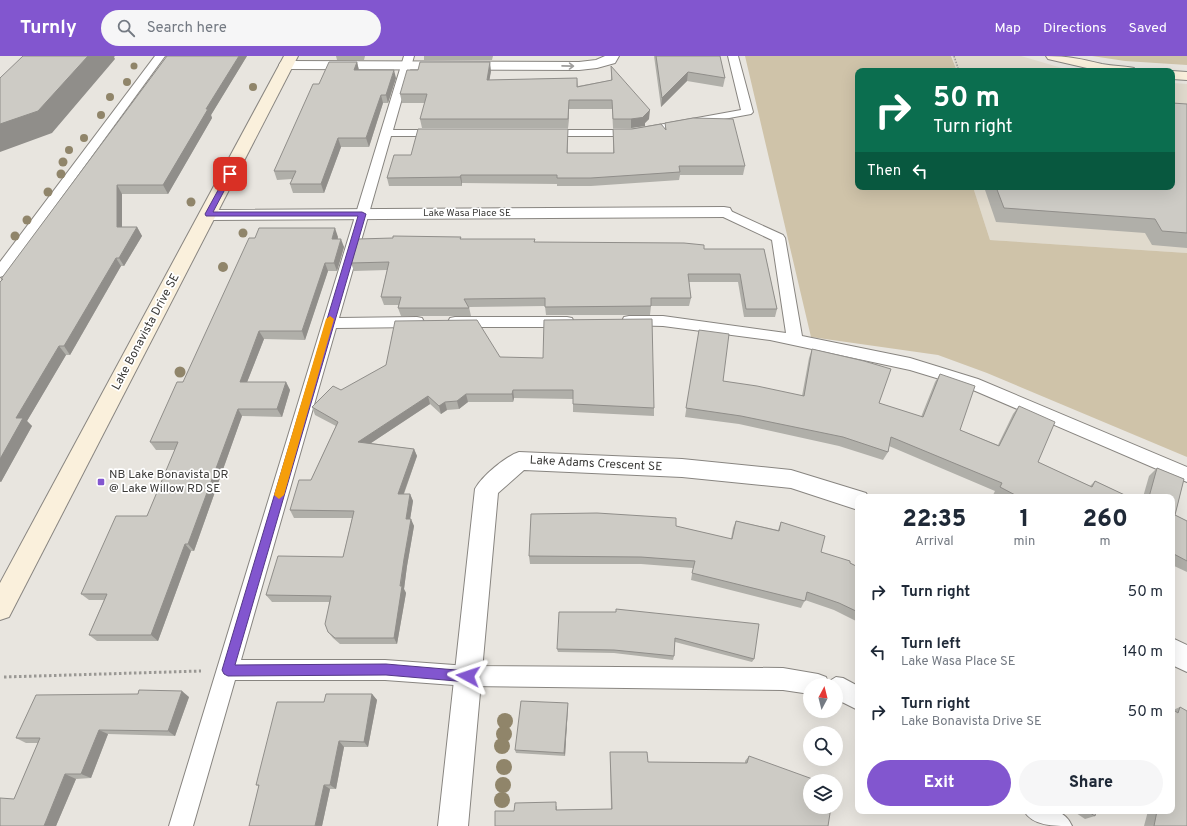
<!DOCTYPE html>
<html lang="en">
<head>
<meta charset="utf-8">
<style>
  body { margin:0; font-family:Overpass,sans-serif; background:#f6f6f7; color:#1f2937; height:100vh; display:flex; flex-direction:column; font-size:15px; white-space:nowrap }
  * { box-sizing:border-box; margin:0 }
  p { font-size:13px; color:#747a83 }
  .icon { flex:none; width:22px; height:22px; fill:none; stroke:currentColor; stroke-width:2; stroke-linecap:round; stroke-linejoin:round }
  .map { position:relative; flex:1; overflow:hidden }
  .details { position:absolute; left:855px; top:438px; width:320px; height:320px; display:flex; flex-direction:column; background:#fff; border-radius:8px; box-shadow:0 4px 16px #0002 }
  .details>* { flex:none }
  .guide { position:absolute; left:855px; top:12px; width:320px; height:122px; border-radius:8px; box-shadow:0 4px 16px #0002; background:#0b6e4f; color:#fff; overflow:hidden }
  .needle { width:26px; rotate:7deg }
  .buttons { position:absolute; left:803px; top:622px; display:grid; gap:8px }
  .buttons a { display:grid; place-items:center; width:40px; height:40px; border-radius:50%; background:#fff; box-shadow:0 4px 16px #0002; font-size:20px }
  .pin { position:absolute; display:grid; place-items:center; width:34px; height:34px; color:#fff; margin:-17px; border-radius:8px; box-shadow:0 2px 6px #0006 }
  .me { position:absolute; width:44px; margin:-22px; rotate:275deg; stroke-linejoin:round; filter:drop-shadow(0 0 3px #0008) }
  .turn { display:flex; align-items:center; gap:14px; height:84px; padding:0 12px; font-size:18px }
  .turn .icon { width:52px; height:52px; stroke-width:2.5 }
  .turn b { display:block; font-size:28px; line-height:34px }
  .then { display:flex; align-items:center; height:38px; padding:0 12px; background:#0003; gap:8px; font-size:15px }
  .eta { display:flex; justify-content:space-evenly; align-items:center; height:68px; text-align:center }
  .eta b { font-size:24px; font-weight:800; line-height:28px }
  .cta { display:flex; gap:8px; margin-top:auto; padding:8px 12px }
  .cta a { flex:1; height:46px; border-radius:24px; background:#8256cf; color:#fff; font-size:16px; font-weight:800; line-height:46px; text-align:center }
  .cta a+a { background:#f6f6f7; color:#1f2937 }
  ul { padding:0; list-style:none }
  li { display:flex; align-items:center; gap:12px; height:60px; padding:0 12px }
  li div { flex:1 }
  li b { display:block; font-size:15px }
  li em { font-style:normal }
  header { display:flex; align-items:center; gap:24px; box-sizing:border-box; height:56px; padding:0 20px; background:#8256cf; color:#fff }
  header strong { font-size:19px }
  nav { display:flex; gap:22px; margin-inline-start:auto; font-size:14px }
  .search { width:280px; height:36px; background:#f6f6f7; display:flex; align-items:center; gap:10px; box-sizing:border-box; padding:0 14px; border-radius:22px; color:#747a83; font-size:15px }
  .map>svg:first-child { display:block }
  .built { fill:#e0dacd }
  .green { fill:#cfc3a9 }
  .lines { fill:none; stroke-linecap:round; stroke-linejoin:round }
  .lane-casing { stroke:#888580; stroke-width:2 }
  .street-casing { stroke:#888580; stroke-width:2 }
  .secondary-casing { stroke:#888580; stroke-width:2 }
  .path-far1 { stroke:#9a9894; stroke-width:1.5; stroke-dasharray:1.5 1.5; stroke-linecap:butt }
  .path { stroke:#9a9894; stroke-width:3; stroke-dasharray:2.5 2.5; stroke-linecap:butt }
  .lane { fill:#fff; fill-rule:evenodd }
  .street { fill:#fff; fill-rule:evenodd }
  .secondary { fill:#faf0dc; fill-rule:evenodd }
  .tree { fill:#90856a }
  .wall { fill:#b0afa9 }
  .shaded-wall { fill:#908e8a }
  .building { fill:#cdcbc5; stroke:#908e8a }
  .oneway { stroke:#9e9d9c }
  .route { fill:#8256cf; stroke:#543887 }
  .slow { fill:#f59e0b }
  .poi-dot { fill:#8256cf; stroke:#fff; stroke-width:1.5 }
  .labels { text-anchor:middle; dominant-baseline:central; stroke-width:3.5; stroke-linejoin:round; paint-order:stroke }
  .far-street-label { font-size:10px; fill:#3c3b39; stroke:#fff }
  .street-label { font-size:12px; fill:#3c3b39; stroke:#fff }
  .poi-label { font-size:12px; fill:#3c3b39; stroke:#fff; text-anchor:start }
</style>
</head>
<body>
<header>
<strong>Turnly</strong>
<div class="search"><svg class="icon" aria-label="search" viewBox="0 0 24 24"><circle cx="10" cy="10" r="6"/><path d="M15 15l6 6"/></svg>Search here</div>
<nav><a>Map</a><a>Directions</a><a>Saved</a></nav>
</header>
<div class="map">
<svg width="1187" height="770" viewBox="0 0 1187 770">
  <rect width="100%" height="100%" fill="#e8e5df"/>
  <!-- built -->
  <g class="built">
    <polygon points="952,0 1021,0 1072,15 957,15"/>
    <polygon points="1172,27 1187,28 1187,197 990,184 973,131 1172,131"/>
  </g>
  <!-- green -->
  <g class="green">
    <polygon points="745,0 951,0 957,15 858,15 858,131 973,131 990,184 1187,197 1187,401 987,317 938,299 811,281"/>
    <polygon points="1092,0 1187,0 1187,9 1125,5"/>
  </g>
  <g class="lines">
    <defs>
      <g id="lane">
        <polygon points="155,0 165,0 5,219 0,221 0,206"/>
        <polygon points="404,0 414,0 393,74 439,74 445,77 439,80 391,80 339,262 417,261 422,262 424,266 422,270 417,271 336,272 241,604 385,604 468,610 783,612 818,618 826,621 828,626 836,621 843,622 858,630 858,654 836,643 836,629 810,629 810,638 783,634 468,630 385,624 235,624 193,770 169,770"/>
        <polygon points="728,0 738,0 753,56 751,58 631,80 545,80 539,77 545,74 631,74 741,54"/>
        <polygon points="724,152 783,179 785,182 802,280 910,302 978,323 1187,411 1187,426 966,331 910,314 770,284 663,270 624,269 622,265 624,261 629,260 663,260 786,277 772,184 719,159 718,156"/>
        <polygon points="455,261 567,261 572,262 574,266 572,270 567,271 455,271 450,270 448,266 450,262"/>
        <path d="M1024,755C1043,755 1063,749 1072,770C1053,770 1033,770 1024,755Z"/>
      </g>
      <g id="street">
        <polygon points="605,0 619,0 615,7 597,12 579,14 286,13 281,12 279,9 281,6 286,5 579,6 596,4"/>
        <polygon points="724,151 730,152 732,156 730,160 724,161 209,164 203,163 201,159 203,155 209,154"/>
        <path d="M519,396L682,403L791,414L866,437L868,441H858V454L791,432L682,421L524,414L498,437L468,770H438L475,433C482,420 506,400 519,396Z"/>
        <polygon points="1172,582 1187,589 1187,616 1172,609"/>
      </g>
      <g id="secondary">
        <polygon points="284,0 298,0 9,561 0,564 0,527"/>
        <path d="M1046,0C1068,0 1082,3 1102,8C1113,10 1124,10 1134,12L1136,15H1100L1048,3Z"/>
        <polygon points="1172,15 1187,16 1187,24 1172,23"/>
      </g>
    </defs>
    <!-- lane casing -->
    <use href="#lane" class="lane-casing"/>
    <!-- street casing -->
    <use href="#street" class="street-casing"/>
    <!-- secondary casing -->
    <use href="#secondary" class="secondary-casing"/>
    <!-- path-far1 -->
    <polyline class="path-far1" points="954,0 959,15"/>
    <!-- path -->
    <polyline class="path" points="4,621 201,615"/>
    <!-- lane -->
    <use href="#lane" class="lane"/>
    <!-- street -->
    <use href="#street" class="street"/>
    <!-- secondary -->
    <use href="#secondary" class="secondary"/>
  </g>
  <!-- trees -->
  <g class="tree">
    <circle cx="134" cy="10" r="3.5"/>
    <circle cx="127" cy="26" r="4"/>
    <circle cx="253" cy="31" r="4"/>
    <circle cx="110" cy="41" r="4"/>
    <circle cx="101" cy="59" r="4"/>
    <circle cx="84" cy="82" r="4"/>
    <circle cx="69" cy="94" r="4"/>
    <circle cx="63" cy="106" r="4.5"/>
    <circle cx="61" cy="118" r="4.5"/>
    <circle cx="48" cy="136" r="4.5"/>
    <circle cx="191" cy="146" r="4.5"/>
    <circle cx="27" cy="164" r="4.5"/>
    <circle cx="243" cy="177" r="4.5"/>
    <circle cx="15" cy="180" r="4.5"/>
    <circle cx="223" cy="211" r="5"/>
    <circle cx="180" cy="316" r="5.5"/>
    <circle cx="505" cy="665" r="8"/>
    <circle cx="504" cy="678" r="8"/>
    <circle cx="502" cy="690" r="8"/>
    <circle cx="504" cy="711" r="8"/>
    <circle cx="503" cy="729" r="8"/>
    <circle cx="502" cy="744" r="8"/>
  </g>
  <!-- wall -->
  <g class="wall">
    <polygon points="167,0 247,0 211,59 212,62 168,138 122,138 122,171 137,171 142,180 124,210 121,210 70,299 66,299 27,365 32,370 1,426 0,426 0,226 2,224 1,223"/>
    <polygon points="336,0 365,0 364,4 337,4"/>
    <polygon points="424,0 493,0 492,4 424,4"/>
    <polygon points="654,0 720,0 725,22 723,31 687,25 661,51"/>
    <polygon points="357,6 359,14 396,22 388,47 383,47 369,91 341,91 324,137 293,137 290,128 292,123 277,124 274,115 319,28"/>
    <polygon points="611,10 649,63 645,67 645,70 631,72 613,72 612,53 569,53 568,72 422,72 420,63 425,47 402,47 400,38 491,15 489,24 577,22 578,30 611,24"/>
    <polygon points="1187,48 1187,192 1152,189 1145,177 996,166 984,131 1172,131"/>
    <polygon points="665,67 745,110 743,119 680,119 679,124 591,130 557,130 557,128 462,127 462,130 389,130 387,122 411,99 568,82 568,97 613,97 613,73 665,72"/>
    <polygon points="338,181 338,183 344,191 337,215 328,215 305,284 264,283 247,326 286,326 290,334 282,361 242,360 194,495 191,495 158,585 97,585 89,579 104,544 89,544 81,538 147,460 175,394 156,394 150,386 183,326"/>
    <polygon points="461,181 461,183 535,183 535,186 704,193 764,193 777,253 775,261 744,261 738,226 689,226 691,242 689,250 651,250 650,259 546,259 545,250 469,251 471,260 401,260 398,252 399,249 384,249 381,241 387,214 354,215 351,207 393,182"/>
    <polygon points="699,274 723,325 802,340 809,302 812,293 879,347 921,361 935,326 940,318 960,374 998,389 1013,358 1019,350 1038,406 1090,430 1095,425 1129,441 997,441 993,439 995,435 889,390 888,396 883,404 839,390 739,368 685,361"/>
    <polygon points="500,301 654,352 654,360 573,356 573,343 514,342 513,346 468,346 459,353 447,354 441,358 430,348 371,387 414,393 417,400 404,438 410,438 413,445 410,463 414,470 407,510 404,533 406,537 397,588 340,588 333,582 328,576 329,546 272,546 266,539 343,501 352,462 294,462 290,454 311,424 336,370 315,359 312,351 341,334"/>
    <polygon points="1157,412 1184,423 1175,459 1187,465 1187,516 1172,509 1172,441 1143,441 1149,420"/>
    <polygon points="736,465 778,474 781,466 821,496 850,507 858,511 858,566 834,554 805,544 801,552 691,524 693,512 641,508 530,508 529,500 676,470 731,483 733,472"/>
    <polygon points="616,556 754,603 752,606 675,586 674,600 673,604 614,597 558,596 557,593"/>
    <polygon points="372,638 377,644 368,691 344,691 336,733 330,733 322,770 249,770 259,730 256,729 324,646"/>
    <polygon points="189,641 175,680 108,678 91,722 76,723 56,770 0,770 14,743 38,687 26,687 16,682"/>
    <polygon points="568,650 565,700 516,697 515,694"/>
    <polygon points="1180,651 1187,770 1144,770 1148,755 1172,755 1173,654"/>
    <polygon points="610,696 648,706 745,707 745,705 749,700 810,751 514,755 557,750 557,754 611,753"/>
    <polygon points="1073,755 1096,755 1095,760 1085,763"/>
  </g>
  <!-- shaded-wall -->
  <g class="shaded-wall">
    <polygon points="88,0 115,0 114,1 115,3 52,77 0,96 0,68"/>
    <polygon points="239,0 247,0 211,59 212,62 168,138 163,129 206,53"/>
    <polygon points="357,6 359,15 354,14"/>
    <polygon points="490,6 491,15 488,33 487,24"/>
    <polygon points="394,14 396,22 388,47 386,39"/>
    <polygon points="688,16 687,25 661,51 662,42"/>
    <polygon points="381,39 383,47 369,91 366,82"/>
    <polygon points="569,44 569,53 568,72 568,63"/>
    <polygon points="650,54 649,63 645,67 645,70 631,72 631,63"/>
    <polygon points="338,82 341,91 324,137 321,128"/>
    <polygon points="461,119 462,127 462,130 460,121"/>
    <polygon points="117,129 122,138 122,180 117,171"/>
    <polygon points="137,171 142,180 124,210 119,202"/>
    <polygon points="335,172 338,181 335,191 332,183"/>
    <polygon points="341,183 344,191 337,215 334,207"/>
    <polygon points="116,202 121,210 70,299 64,290"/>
    <polygon points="325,207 328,215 305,284 302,275"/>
    <polygon points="259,275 264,283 244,334 240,326"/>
    <polygon points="59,290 66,299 27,365 32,370 1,426 0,425 0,403 16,362"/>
    <polygon points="286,326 290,334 282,361 277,353"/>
    <polygon points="513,334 514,342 513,346 512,338"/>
    <polygon points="466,338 468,346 459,353 457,345"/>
    <polygon points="428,340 430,348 362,393 358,386"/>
    <polygon points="445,346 447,354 441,358 439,350"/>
    <polygon points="238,353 242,360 194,495 188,488"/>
    <polygon points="414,393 417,400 401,445 398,438"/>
    <polygon points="410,438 413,445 409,470 406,463"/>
    <polygon points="411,463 414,470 407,510 404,533 406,537 397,588 394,582 404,503"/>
    <polygon points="185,488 191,495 158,585 151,579"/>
    <polygon points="182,635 189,641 175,680 168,675"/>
    <polygon points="372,638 377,644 368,691 364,686"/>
    <polygon points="568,647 568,650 565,700 564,697"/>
    <polygon points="99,674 108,678 91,722 81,718"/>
    <polygon points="339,685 344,691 336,733 330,729"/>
    <polygon points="65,718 76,723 56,770 44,770"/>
    <polygon points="324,729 330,733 322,770 315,770"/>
  </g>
  <!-- building -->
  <g class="building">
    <polygon points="23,0 88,0 38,55 0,68 0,22"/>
    <polygon points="167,0 239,0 206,53 208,53 163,129 117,129 117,171 137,171 119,202 116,202 64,290 59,290 16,362 23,362 0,403 0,226 3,223 1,223"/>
    <polygon points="656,0 720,0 725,22 688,16 662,42"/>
    <polygon points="329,6 357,6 354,14 394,14 386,39 381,39 366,82 338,82 321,128 290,128 296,115 274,115 313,28 319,28"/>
    <polygon points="420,6 490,6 487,24 577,22 577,31 612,24 611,10 650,54 643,61 646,61 631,63 613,63 612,44 569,44 568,63 420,63 427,38 400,38 407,14 418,14"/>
    <polygon points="1172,47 1187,48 1187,177 1162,175 1155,163 1004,152 996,131 1172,131"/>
    <polygon points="693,62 733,63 745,110 679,110 680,116 591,122 557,122 557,119 461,119 460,121 387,122 394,99 411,99 418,73 568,73 567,97 614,97 613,73 632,73 661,68 666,74 665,67"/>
    <polygon points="259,172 335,172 332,183 341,183 334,207 325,207 302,275 259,275 240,326 286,326 277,353 238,353 188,488 185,488 151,579 89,579 107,538 81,538 116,460 147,460 178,386 150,386 177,326 183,326 249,182 255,182"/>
    <polygon points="393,180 461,181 460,183 535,183 534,186 684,187 704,189 704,193 764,193 777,253 746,253 740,218 688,218 691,242 651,242 651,250 545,251 545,242 464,243 469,252 398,252 401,241 381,241 389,206 351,207 358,183 393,182"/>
    <polygon points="652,263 654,352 573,348 573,334 513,334 512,338 466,338 457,345 445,346 439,350 428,340 358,386 414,393 398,438 410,438 406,463 411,463 404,503 400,530 402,530 394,582 335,582 328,576 325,568 331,540 266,539 278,500 343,501 354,455 290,454 299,424 311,424 338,366 312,351 333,330 341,334 386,309 395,265 477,264 500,301 543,302 544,264"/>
    <polygon points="699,274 729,278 723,325 757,330 804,340 812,293 864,305 891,313 879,347 923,361 940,318 975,330 960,374 999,390 1019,350 1055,366 1038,406 1092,431 1095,425 1129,441 1019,441 1000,431 1002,427 891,381 888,396 843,381 741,360 686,352"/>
    <polygon points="1157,412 1184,423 1175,459 1187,465 1187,505 1172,497 1172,441 1149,441"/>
    <polygon points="597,457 676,462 676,470 732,483 736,465 779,475 781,466 825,480 821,496 850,505 850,507 858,511 858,556 839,547 807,536 805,545 692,517 695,505 641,501 529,500 531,458"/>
    <polygon points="616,553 759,568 754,603 675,582 674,600 614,594 557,593 559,556 616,556"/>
    <polygon points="139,634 182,635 168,675 99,674 81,718 65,718 44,770 0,770 0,742 14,743 40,682 16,682 36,639 138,638"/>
    <polygon points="326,638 372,638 364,686 339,685 330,729 324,729 315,770 249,770 259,729 256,729 277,646 324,646"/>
    <polygon points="521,645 568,647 564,697 515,694"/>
    <polygon points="1180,651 1187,655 1187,770 1154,770 1157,755 1172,755 1172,653 1178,657"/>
    <polygon points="610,696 647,696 648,706 747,707 749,700 818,725 810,725 810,751 831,751 828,770 495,770 495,755 514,755 515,747 556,746 556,754 612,753"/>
    <polygon points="1087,755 1096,755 1095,760"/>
  </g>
  <!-- one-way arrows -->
  <defs><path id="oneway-shaft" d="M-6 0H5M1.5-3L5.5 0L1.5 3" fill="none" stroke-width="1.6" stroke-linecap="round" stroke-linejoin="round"/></defs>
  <use class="oneway" href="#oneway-shaft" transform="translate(568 10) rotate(1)"/>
  <!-- route -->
  <polygon class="route" points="228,116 233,118 213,156 362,156 366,158 235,609 386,608 468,615 472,617 474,620 472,624 468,626 386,619 228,620 224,618 222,614 358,160 206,160 205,158"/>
  <!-- slow -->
  <polygon class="slow" points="330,260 334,263 284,439 279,443 274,439 326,263"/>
  <!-- markers -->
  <rect class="poi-dot" x="97" y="422" width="8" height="8" rx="2"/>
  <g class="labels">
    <!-- far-street labels -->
    <g class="far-street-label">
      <text x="467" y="157">Lake Wasa Place SE</text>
    </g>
    <!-- street labels -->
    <g class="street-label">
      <text transform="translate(146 276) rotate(-62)">Lake Bonavista Drive SE</text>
      <text transform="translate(596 408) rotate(3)">Lake Adams Crescent SE</text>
    </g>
    <!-- poi labels -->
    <g class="poi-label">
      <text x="109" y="419">NB Lake Bonavista DR<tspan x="109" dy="14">@ Lake Willow RD SE</tspan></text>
    </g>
  </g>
</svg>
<div class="buttons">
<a><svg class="needle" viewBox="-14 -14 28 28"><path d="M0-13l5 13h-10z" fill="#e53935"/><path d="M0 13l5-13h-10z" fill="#747a83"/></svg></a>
<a><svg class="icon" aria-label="search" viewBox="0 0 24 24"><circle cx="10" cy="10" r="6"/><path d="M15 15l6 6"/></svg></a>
<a><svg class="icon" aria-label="layers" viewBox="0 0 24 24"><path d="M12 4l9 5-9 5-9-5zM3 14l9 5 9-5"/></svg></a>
</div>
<div class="pin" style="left:230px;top:118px;background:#d93025"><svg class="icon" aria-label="arrive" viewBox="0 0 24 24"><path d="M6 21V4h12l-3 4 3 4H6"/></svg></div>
<svg class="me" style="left:468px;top:620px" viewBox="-20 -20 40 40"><path d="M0-17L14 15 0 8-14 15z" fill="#8256cf" stroke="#fff" stroke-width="4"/></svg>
<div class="guide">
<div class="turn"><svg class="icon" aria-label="right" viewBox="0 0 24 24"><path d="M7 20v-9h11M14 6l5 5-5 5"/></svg><div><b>50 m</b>Turn right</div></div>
<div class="then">Then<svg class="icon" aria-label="left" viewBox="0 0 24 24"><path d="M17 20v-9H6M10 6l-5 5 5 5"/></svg></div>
</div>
<section class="details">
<div class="eta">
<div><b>22:35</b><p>Arrival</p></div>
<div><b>1</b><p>min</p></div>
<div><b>260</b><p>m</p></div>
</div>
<ul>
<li><svg class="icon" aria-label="right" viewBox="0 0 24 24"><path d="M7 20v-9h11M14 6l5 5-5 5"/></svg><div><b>Turn right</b></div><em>50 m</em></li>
<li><svg class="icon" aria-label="left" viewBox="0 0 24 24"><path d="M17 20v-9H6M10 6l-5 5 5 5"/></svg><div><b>Turn left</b><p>Lake Wasa Place SE</p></div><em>140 m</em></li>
<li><svg class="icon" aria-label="right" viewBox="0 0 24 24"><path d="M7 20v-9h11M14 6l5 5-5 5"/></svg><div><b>Turn right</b><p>Lake Bonavista Drive SE</p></div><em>50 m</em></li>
</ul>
<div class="cta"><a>Exit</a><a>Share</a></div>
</section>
</div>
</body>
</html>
